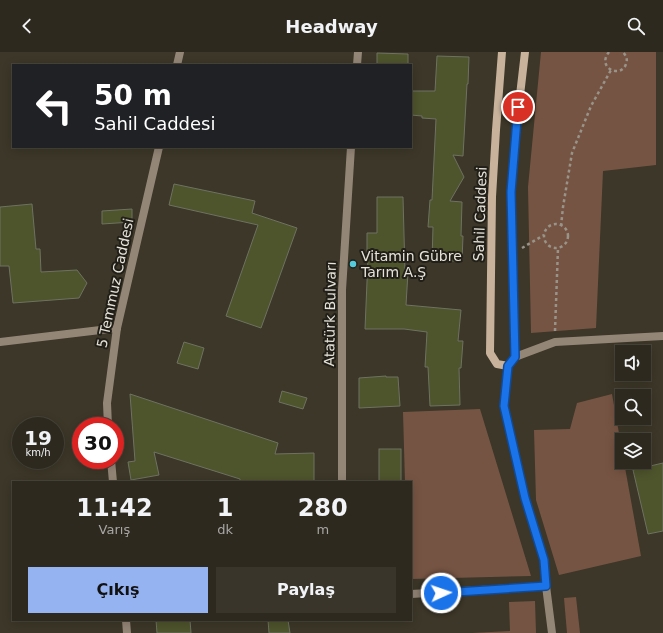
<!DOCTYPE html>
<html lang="tr">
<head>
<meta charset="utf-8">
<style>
  body { margin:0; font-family:"DejaVu Sans",sans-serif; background:#39352b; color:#f1f3f6; height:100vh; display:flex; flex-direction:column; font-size:15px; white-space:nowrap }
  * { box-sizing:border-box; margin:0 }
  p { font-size:13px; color:#a7a6a4 }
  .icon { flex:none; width:22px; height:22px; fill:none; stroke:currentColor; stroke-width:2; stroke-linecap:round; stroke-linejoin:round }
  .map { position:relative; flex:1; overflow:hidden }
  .drawer { position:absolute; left:12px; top:429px; width:400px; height:140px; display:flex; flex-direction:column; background:#2d291e; border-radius:0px; box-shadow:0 2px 10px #0003,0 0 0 1px #48453c }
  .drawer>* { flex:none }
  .guide { position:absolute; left:12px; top:12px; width:400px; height:84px; border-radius:0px; box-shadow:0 2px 10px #0003,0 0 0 1px #48453c; background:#202124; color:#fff; overflow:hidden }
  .fabs { position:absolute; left:615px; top:293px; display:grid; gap:8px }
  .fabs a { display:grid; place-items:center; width:36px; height:36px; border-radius:0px; background:#2d291e; box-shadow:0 2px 10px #0003,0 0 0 1px #48453c; font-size:20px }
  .speed { position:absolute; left:12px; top:365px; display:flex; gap:8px; font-size:20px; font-weight:700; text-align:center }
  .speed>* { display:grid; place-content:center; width:52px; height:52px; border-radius:50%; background:#2d291e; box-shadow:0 2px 10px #0003,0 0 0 1px #48453c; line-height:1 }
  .speed small { font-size:10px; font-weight:400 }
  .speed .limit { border:6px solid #d22; background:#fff; color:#111 }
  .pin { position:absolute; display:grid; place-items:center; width:34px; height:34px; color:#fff; margin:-17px; border:2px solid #fff; border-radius:50%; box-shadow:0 1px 4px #0007 }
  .me { position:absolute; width:44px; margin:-22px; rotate:87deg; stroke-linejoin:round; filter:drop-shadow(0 0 3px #0008) }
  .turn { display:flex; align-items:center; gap:14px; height:84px; padding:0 16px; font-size:18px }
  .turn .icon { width:52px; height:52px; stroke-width:2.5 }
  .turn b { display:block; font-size:28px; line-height:34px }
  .eta { display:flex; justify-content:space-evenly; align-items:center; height:68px; text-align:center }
  .eta b { font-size:24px; font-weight:700; line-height:28px }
  .action { display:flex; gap:8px; margin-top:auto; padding:8px 16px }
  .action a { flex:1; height:46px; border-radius:0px; background:#95b2f1; color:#111; font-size:16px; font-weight:700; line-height:46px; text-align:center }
  .action a+a { background:#39352b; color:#f1f3f6 }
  header { display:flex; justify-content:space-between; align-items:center; height:52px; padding:0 16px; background:#2d291e; font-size:18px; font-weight:700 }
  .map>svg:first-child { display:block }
  .green { fill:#765443 }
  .building { fill:#4e542c; stroke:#6f7262 }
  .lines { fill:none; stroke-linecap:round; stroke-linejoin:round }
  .path { stroke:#989489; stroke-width:2.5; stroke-dasharray:3 3; stroke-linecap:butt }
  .street { stroke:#948677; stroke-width:8 }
  .secondary { stroke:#c8b29b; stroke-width:8 }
  .route-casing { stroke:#114b97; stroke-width:10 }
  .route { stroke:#1a73e8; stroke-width:7 }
  .poi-dot { fill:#53cbdb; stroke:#211f18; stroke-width:1.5 }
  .labels { text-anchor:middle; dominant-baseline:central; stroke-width:4; stroke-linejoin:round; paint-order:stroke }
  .street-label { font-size:14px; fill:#e6e3da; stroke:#211f18 }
  .poi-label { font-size:14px; fill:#e6e3da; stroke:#211f18; text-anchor:start }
</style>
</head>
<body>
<header><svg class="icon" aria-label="back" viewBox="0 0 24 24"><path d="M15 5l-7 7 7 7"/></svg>Headway<svg class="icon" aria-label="search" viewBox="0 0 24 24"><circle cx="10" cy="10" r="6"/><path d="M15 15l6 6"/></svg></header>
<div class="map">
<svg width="663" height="581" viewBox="0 0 663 581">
  <rect width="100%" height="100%" fill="#3c3728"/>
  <!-- green -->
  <g class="green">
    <polygon points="541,0 656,0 656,113 603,119 596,276 531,281 528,135"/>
    <polygon points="612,342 622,398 622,410 624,410 641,504 559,523 536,448 534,378 570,377 577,351"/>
    <polygon points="480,357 531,524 411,527 411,430 405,430 403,360"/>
    <polygon points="576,545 580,581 567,581 564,546"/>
    <polygon points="535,549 536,581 472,581 510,579 509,550"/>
  </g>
  <!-- building -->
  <g class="building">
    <polygon points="377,1 408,2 408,13 377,13"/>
    <polygon points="437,4 469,5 468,32 467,32 463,104 453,103 464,125 450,149 462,150 461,184 463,184 462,209 432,209 433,175 428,175 430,148 432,148 436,67 422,66 422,64 411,63 411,39 435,39"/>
    <polygon points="174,132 255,149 252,161 297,176 261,276 226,264 258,173 169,153"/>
    <polygon points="377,145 403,145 405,220 408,220 406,253 461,258 458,289 463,289 461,316 459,316 460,353 430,354 428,315 425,315 427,280 404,277 365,277 368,206 367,206 367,181 377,181"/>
    <polygon points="32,152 36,197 40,197 41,220 77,218 87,231 79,246 13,251 9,214 0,214 0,155"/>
    <polygon points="132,157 132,170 102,172 102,159"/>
    <polygon points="184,290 204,296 198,317 177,311"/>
    <polygon points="386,324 386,325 398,325 400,354 359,356 359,326"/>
    <polygon points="282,339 307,346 303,357 279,350"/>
    <polygon points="130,342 278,391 275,402 314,401 314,430 240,430 240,427 154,400 159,423 131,428 128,410 135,409"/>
    <rect x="379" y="397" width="22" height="33"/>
    <polygon points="663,411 663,479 648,482 633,418"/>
    <polygon points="156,568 190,568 191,581 157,581"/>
    <polygon points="268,568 288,568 290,581 269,581"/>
  </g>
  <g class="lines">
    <!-- path -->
    <g class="path">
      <path d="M609,0C596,16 621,27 626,12C628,7 626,4 623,0"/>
      <circle cx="556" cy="184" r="12"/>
      <polyline points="561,174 563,155 572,101 591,54 611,18"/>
      <polyline points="522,196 544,183"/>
      <polyline points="555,279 558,196"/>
    </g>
    <!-- street -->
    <g class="street">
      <polyline points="177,13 180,0"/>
      <polyline points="357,13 358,0"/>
      <polyline points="0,290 117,276"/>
      <polyline points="515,305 555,290 663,284"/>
      <polyline points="508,314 504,354 525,446 544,508 546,534 552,581"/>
      <polyline points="108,374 107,351 117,276 159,95"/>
      <polyline points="111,408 113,430"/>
      <polyline points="342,430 342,238 351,95"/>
      <polyline points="411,542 546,534"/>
      <polyline points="126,568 127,581"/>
    </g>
    <!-- secondary -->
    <polyline class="secondary" points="502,0 496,78 492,145 490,301 497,312 508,314 515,305 511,141 517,69 525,0"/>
  </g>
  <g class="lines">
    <defs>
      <polyline id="route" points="441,541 546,534 544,508 525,446 504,354 508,314 515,305 511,140 518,55"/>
    </defs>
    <!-- route casing -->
    <use href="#route" class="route-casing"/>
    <!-- route -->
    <use href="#route" class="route"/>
  </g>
  <!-- markers -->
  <circle class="poi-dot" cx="353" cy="212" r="4"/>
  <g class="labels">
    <!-- street labels -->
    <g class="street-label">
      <text transform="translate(480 162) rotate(-88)">Sahil Caddesi</text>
      <text transform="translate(115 231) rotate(-78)">5 Temmuz Caddesi</text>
      <text transform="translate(330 262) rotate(-89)">Atatürk Bulvarı</text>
    </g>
    <!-- poi labels -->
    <g class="poi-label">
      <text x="361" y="204">Vitamin Gübre<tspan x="361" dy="16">Tarım A.Ş</tspan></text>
    </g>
  </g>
</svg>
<div class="fabs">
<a><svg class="icon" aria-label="sound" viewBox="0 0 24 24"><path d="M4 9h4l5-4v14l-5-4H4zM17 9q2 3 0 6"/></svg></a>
<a><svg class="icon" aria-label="search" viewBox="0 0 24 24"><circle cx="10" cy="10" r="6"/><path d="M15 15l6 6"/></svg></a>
<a><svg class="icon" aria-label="layers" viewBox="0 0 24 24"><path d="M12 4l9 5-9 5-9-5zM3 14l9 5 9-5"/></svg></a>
</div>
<div class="speed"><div>19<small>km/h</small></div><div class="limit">30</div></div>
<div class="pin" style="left:518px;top:55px;background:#d93025"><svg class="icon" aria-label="arrive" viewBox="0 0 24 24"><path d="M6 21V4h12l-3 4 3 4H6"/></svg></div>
<svg class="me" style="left:441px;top:541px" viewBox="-20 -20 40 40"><circle r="17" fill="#1a73e8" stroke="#fff" stroke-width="3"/><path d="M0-11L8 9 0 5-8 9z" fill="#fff"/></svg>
<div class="guide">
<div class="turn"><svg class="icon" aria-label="left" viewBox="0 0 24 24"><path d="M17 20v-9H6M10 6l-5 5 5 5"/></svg><div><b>50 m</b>Sahil Caddesi</div></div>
</div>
<section class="drawer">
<div class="eta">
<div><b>11:42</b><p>Varış</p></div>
<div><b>1</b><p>dk</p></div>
<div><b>280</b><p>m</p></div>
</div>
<div class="action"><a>Çıkış</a><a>Paylaş</a></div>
</section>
</div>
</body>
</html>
